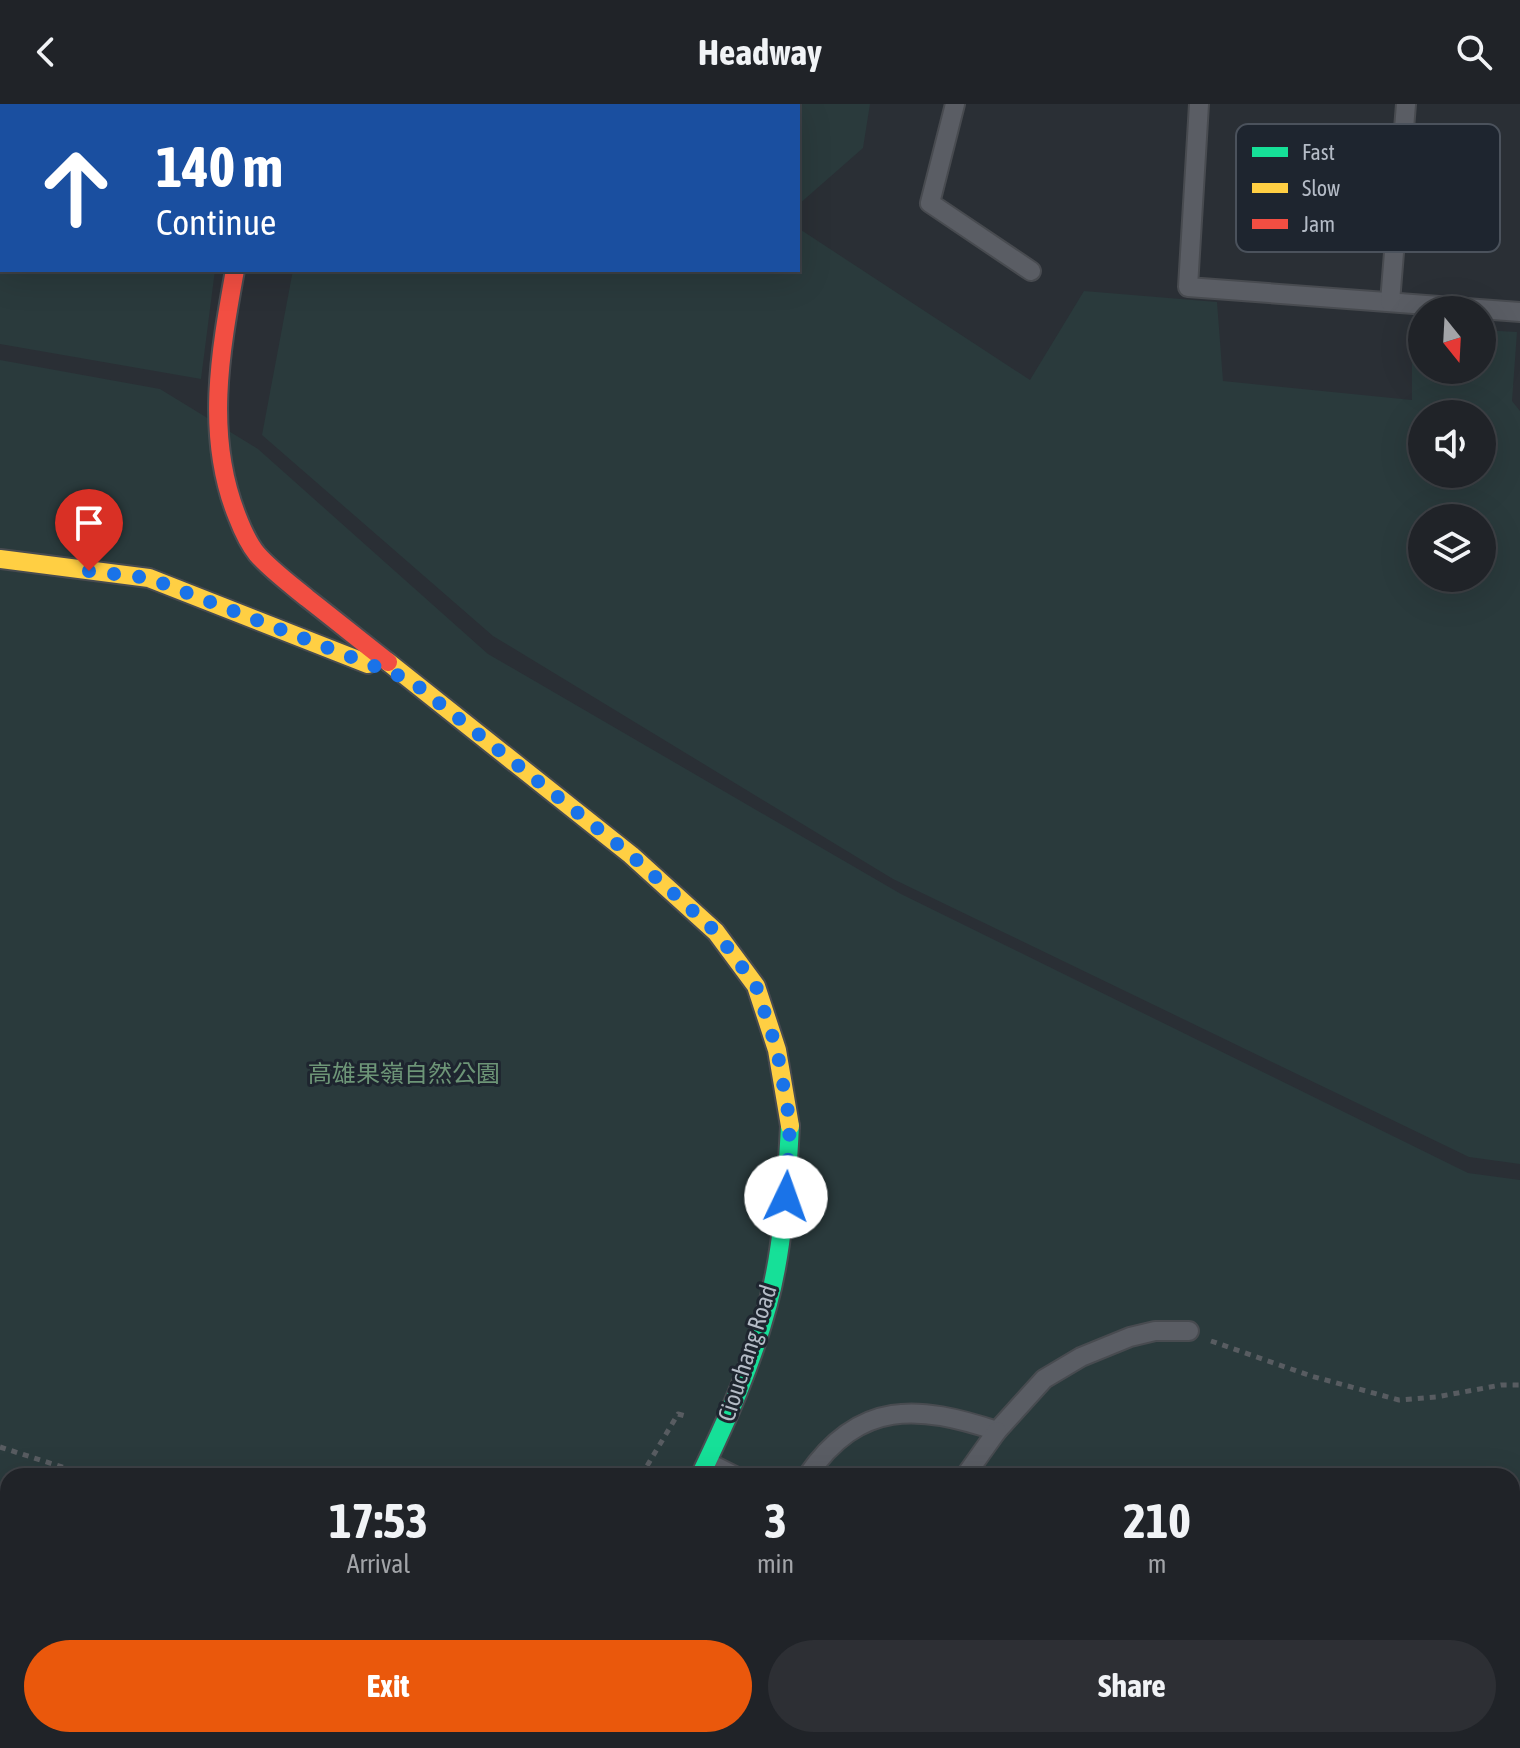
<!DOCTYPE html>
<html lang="en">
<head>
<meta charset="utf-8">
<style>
  body { margin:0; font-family:"Asap Condensed","Noto Sans TC",sans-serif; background:#2d2f34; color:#f1f3f6; height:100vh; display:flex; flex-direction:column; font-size:30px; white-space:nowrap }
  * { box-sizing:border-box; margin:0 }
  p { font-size:26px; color:#a2a4a8 }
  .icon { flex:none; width:44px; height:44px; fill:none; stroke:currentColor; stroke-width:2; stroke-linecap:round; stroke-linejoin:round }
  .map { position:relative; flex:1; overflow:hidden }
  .panel { position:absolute; left:0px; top:1364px; width:1520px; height:280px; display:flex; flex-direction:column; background:#202328; border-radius:24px 24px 0 0; box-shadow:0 8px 32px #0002,0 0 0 2px #3d4045 }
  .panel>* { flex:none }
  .hud { position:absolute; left:0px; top:0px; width:800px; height:168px; box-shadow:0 8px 32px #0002,0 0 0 2px #3d4045; background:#1a4fa0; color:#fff; overflow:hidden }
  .needle { width:52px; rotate:162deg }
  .tools { position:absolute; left:1408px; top:192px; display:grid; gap:16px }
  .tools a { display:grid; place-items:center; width:88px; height:88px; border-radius:50%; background:#202328; box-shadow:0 8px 32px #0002,0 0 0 2px #3d4045; font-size:40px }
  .pin { position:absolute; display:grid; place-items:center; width:68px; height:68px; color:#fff; margin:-82px -34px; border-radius:50% 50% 50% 0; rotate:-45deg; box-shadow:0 0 8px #0007 }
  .pin .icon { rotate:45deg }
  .me { position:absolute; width:88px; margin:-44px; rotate:3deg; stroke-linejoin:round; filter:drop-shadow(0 0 6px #0008) }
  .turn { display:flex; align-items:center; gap:28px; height:168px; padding:0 24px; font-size:36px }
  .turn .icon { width:104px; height:104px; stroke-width:2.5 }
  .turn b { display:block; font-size:56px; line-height:68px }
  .eta { display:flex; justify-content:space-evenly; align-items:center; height:136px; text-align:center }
  .eta b { font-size:48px; font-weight:700; line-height:56px }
  .cta { display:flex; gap:16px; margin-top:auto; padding:16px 24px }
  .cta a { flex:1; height:92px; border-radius:48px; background:#ea580c; color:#fff; font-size:32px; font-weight:700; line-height:92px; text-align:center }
  .cta a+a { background:#2d2f34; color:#f1f3f6 }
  header { display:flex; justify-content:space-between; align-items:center; height:104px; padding:0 24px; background:#202328; font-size:36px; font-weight:700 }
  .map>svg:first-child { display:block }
  .green { fill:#2a3a3c; fill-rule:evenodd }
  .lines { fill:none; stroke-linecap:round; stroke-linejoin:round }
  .stream { stroke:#3a485e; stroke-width:10 }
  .building { fill:#44484e }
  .lane-casing { stroke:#484b50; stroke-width:22 }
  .street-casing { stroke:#484b50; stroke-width:40 }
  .fast-casing { stroke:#484b50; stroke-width:22 }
  .slow-casing { stroke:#484b50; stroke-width:22 }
  .jam-casing { stroke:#484b50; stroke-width:22 }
  .path { stroke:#585c61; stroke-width:5; stroke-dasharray:6 6; stroke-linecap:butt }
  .lane { stroke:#5a5d64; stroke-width:18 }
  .street { stroke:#5a5d64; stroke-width:36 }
  .fast { stroke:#16e098; stroke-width:18 }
  .slow { stroke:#ffcf43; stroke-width:18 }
  .jam { stroke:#f24e42; stroke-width:18 }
  .route { stroke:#1a73e8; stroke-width:14; stroke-dasharray:0 25.2 }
  .labels { text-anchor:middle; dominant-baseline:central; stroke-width:6; stroke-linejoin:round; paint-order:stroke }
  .park-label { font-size:24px; fill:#6d9577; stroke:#1e252f }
  .street-label { font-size:24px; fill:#b4bbc6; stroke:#1e252f }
  .key { fill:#1e252f; stroke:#4b525c; stroke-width:2 }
  .key-label { font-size:22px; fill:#b4bbc6 }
</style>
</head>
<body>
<header><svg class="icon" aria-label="back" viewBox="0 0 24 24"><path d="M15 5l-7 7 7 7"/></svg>Headway<svg class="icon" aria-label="search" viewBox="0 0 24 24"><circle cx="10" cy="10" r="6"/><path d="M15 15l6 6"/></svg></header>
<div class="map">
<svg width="1520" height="1644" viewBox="0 0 1520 1644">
  <rect width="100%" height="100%" fill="#2a2f35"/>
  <!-- green -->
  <g class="green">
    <polygon points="0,0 235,0 2,2 2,166 215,166 201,275 0,240"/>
    <polygon points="308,0 870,0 863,44 798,101 798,2"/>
    <path d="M798,124L1030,276L1084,187L1217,198L1223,277L1412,296V222H1422V266H1482V226L1517,228L1512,297L1520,307V1060L1469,1053L893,775L493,532L262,331L293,166H798ZM1482,310V370H1422V310ZM1422,414H1482V474H1422Z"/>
    <path d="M0,256L160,285L258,345L488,550L901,790L1468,1069L1520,1076V1644H0ZM8,1372H1512V1636H8Z"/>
  </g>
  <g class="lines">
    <!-- stream -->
    <polyline class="stream" points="1172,1644 1176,1636"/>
  </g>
  <!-- building -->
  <polygon class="building" points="619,1636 682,1636 676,1644 613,1644"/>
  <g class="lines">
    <defs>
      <g id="lane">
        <polyline points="955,0 930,99 1031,167"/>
        <polyline points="1199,0 1188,183 1520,208"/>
        <polyline points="1390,198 1406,0"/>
        <polyline points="707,1358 735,1372"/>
        <path d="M807,1372C860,1295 918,1301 997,1327L1044,1275L1081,1253L1130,1233L1155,1227H1189"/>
        <polyline points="965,1372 997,1327"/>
        <polyline points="1076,1636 1077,1644"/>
        <polyline points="934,1644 934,1636"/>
        <polyline points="1039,1644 1047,1636"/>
      </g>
      <g id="street">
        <polyline points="255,0 255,2"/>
        <polyline points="419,1636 426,1644"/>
        <polyline points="532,1644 540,1636"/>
      </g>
      <path id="fast" d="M700,1372C727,1316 752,1260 768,1200C783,1145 787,1078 790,1022"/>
      <g id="slow">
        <polyline points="0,455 149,474 368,560"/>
        <polyline points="388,558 631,751 716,828 756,882 777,946 790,1022"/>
      </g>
      <path id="jam" d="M235,166C220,249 205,332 237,412C242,425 248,439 257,450C271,466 290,480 307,494C334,515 361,537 388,558"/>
    </defs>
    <!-- lane casing -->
    <use href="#lane" class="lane-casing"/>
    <!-- street casing -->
    <use href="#street" class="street-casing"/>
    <!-- fast casing -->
    <use href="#fast" class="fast-casing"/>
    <!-- slow casing -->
    <use href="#slow" class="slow-casing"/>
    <!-- jam casing -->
    <use href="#jam" class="jam-casing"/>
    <!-- path -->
    <g class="path">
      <polyline points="1211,1237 1311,1272 1399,1296 1436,1293 1501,1281 1520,1281"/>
      <polyline points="0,1343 90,1372"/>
      <polyline points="641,1372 678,1310 689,1313"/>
      <polyline points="0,1548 8,1550"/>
      <polyline points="268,1636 294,1644"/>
      <polyline points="1243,1636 1250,1644"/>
      <polyline points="597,1644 604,1636"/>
      <polyline points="711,1644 713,1636"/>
    </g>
    <!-- lane -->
    <use href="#lane" class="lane"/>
    <!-- street -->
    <use href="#street" class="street"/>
    <!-- fast -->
    <use href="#fast" class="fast"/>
    <!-- slow -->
    <use href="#slow" class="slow"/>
    <!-- jam -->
    <use href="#jam" class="jam"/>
  </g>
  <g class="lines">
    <!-- route -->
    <polyline class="route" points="89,467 149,474 410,576 631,751 716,828 756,882 777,946 790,1019 786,1093"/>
  </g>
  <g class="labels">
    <!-- park labels -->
    <g class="park-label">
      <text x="404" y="969">高雄果嶺自然公園</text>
    </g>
    <!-- street labels -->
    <g class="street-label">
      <text transform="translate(747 1249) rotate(-72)">Ciouchang Road</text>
    </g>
  </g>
  <!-- legend -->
  <rect x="1236" y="20" width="264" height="128" rx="12" class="key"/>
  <rect x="1252" y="43" width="36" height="10" fill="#16e098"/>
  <rect x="1252" y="79" width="36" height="10" fill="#ffcf43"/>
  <rect x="1252" y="115" width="36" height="10" fill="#f24e42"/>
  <g class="key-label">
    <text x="1302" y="56">Fast</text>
    <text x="1302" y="92">Slow</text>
    <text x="1302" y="128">Jam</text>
  </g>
</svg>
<div class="tools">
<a><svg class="needle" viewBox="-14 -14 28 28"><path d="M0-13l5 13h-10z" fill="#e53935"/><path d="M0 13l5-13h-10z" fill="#a2a4a8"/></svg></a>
<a><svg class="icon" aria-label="sound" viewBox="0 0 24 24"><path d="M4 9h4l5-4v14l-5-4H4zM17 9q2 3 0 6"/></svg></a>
<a><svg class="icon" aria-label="layers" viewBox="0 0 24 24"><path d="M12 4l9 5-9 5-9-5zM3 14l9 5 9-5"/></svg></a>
</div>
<div class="pin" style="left:89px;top:467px;background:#d93025"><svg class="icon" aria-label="arrive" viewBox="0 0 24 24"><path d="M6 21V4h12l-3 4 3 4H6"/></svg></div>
<svg class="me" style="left:786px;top:1093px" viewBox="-20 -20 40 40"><circle r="19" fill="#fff"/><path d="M0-13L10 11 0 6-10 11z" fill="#1a73e8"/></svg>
<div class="hud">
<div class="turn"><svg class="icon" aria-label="ahead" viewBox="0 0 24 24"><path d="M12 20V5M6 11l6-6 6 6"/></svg><div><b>140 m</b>Continue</div></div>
</div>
<section class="panel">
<div class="eta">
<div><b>17:53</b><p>Arrival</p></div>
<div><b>3</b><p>min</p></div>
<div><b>210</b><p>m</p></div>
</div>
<div class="cta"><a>Exit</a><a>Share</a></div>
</section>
</div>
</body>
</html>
